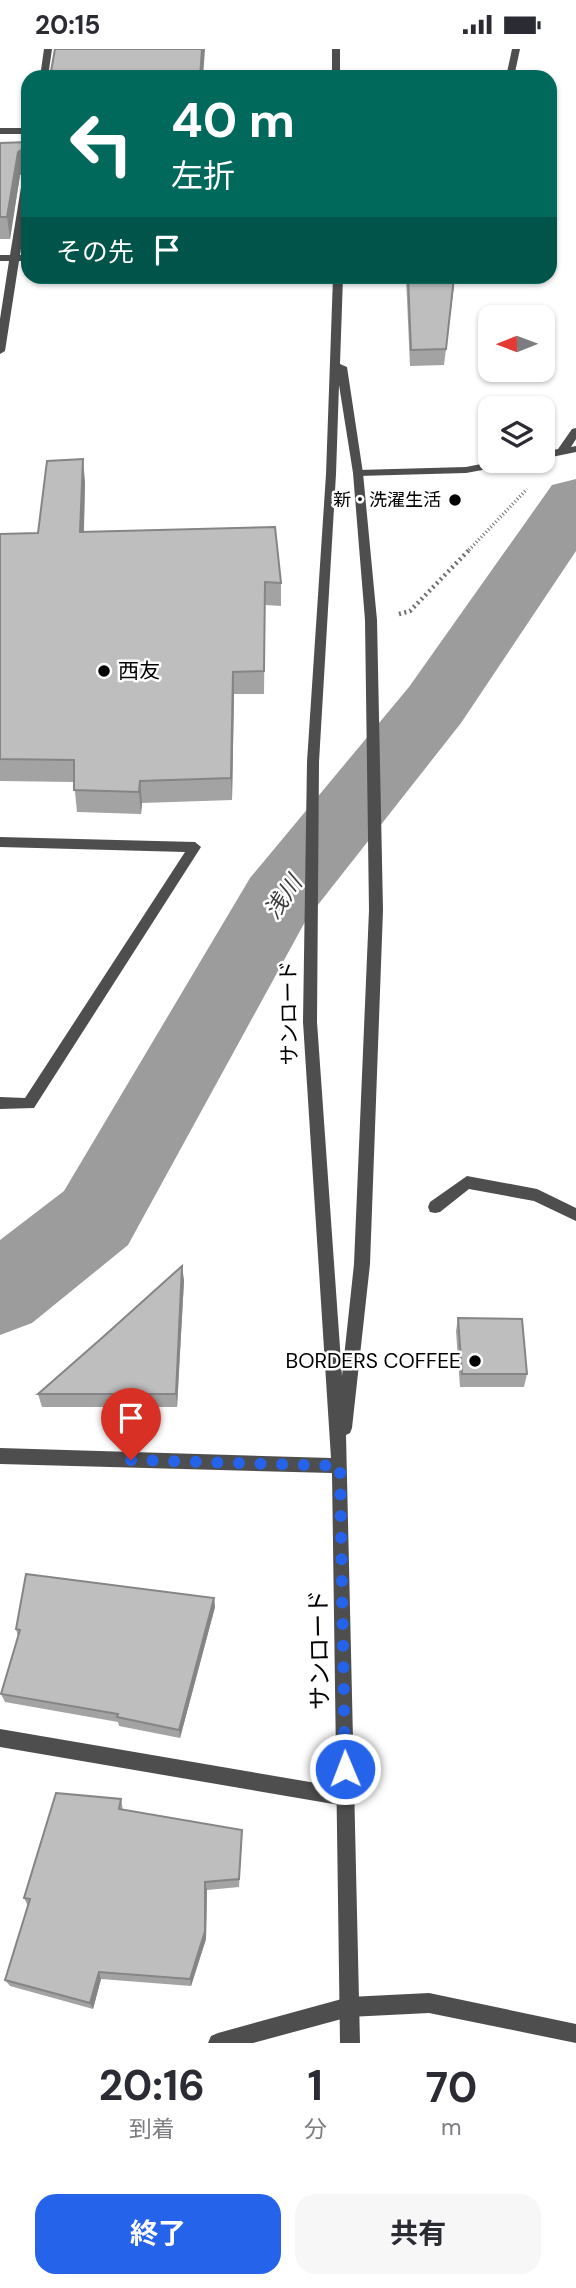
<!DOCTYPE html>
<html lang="ja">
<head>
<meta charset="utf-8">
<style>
  body { margin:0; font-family:"DM Sans","Noto Sans JP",sans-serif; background:#f7f7f7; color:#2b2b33; height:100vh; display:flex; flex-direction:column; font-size:26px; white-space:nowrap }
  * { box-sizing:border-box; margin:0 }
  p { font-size:23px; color:#7c7c81 }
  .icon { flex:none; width:38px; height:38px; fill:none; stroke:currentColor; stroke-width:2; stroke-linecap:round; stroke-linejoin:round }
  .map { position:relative; height:1994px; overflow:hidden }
  .side { display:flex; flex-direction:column; background:#fff; flex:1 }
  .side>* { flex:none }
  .banner { position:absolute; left:21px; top:21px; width:536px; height:214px; border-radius:21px; box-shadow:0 2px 5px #0004; background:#00695c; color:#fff; overflow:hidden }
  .needle { width:46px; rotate:269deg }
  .fabs { position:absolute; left:478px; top:256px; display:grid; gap:14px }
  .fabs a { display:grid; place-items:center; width:77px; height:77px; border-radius:14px; background:#fff; box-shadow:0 2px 5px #0004; font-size:35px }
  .pin { position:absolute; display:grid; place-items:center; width:60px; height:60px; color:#fff; margin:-72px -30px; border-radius:50% 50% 50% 0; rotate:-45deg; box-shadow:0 0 7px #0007 }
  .pin .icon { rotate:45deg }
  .me { position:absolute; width:77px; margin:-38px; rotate:359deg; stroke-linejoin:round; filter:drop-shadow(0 0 5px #0008) }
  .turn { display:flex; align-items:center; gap:24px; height:147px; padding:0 35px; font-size:32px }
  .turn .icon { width:91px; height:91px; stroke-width:2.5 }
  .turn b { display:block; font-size:49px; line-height:60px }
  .then { display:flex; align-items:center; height:66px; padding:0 35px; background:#0003; gap:14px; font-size:26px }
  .eta { display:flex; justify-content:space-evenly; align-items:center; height:119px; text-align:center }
  .eta b { font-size:42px; font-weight:700; line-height:49px }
  .primary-button { display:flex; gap:14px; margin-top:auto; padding:14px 35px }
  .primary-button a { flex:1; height:80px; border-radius:21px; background:#2563eb; color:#fff; font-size:28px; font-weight:700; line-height:80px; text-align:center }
  .primary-button a+a { background:#f7f7f7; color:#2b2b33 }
  .status { display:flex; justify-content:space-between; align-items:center; height:49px; padding:0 35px; background:#fff; direction:ltr }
  .status svg { height:19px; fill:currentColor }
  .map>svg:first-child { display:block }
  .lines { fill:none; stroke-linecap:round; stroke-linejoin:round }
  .river { fill:#9c9c9c; fill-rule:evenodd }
  .path-far1 { stroke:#707070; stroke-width:3.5; stroke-dasharray:1 2.5; stroke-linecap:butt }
  .path { stroke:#707070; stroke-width:4.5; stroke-dasharray:2 3.5; stroke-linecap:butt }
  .minor { fill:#4e4e4e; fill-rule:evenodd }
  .tertiary { fill:#4e4e4e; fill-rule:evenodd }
  .wall { fill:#a3a3a3 }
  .shaded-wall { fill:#858585 }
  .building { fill:#bebebe; stroke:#858585; stroke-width:2 }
  .route { stroke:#2563eb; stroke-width:12; stroke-dasharray:0 21.6 }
  .poi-dot { fill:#000; stroke:#fff; stroke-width:2.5 }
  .labels { text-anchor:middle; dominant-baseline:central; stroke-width:5; stroke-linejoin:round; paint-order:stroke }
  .far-poi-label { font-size:18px; fill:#000; stroke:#fff; text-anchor:end }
  .poi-label { font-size:21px; fill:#000; stroke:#fff; text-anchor:start }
  .street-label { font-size:21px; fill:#000; stroke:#fff }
  .water-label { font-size:23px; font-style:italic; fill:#3d3d3d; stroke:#fff }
  .near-street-label { font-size:24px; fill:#000; stroke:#fff }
</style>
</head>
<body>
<div class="status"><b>20:15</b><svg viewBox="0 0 49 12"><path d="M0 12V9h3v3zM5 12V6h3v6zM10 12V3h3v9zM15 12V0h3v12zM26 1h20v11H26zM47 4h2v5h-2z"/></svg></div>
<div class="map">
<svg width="576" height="1994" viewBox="0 0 576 1994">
  <rect width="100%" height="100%" fill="#fff"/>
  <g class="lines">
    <!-- river -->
    <polygon class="river" points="576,430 576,502 461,674 306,871 128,1196 32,1274 0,1286 0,1191 64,1142 250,829 409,638 552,436"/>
    <!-- path-far1 -->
    <polyline class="path-far1" points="469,501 527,440"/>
    <!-- path -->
    <polyline class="path" points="399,565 410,562 471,499"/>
    <!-- minor -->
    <g class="minor">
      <polygon points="44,0 52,0 48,28 40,28"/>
      <polygon points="512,0 520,0 514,28 506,28"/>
      <rect x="0" y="79" width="28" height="6"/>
      <polygon points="28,123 28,156 20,206 28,206 28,212 19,212 5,302 0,305 0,270 9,212 0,212 0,206 10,206 23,126"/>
      <polygon points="576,379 576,390 571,398 576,397 576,403 542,410 542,403 558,400 572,380"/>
      <polygon points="501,411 526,411 521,414 466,424 358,427 353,424 358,421 466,418"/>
      <polygon points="0,788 195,793 201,798 34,1059 0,1060 0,1048 25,1049 185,803 0,798"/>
      <polygon points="467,1127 537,1140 576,1159 576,1172 534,1152 469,1140 440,1163 435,1164 430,1163 428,1158 430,1153"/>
      <polygon points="0,1680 345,1739 351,1742 354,1748 351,1754 345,1757 0,1698"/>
      <polygon points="429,1944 576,1975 576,1994 429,1964 349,1968 253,1994 208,1994 211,1987 218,1984 349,1948"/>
    </g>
    <!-- tertiary -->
    <g class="tertiary">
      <rect x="332" y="0" width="8" height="28"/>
      <path d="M333,228H343L340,315L347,318L363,424L377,571L383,861L370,1215L352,1379L350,1384L346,1386L360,1994H340L332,1424L0,1415V1399L331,1409L303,973L307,713L326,425ZM339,336L353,424L365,571L369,861L354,1215L342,1327L317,973L319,713L336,425Z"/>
    </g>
  </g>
  <!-- wall -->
  <g class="wall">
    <polygon points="0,94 27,121 20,126 10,190 0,190"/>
    <polygon points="28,134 28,195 24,195 22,173"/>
    <polygon points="406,228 455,228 444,316 410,317"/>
    <polygon points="85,433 84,483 281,534 281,557 265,556 264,645 234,645 232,751 142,754 141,765 77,763 74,733 0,732 0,485 38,484"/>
    <polygon points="184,1231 177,1358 42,1358 38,1345"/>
    <polygon points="458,1269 527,1325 524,1338 460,1338 456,1282"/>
    <polygon points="214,1549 215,1558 180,1689 119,1677 118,1673 5,1653 1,1645 18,1588 16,1580"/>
    <polygon points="121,1750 123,1761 242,1781 242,1789 239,1838 207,1841 206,1890 191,1937 101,1930 93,1960 10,1937 5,1931 28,1857 24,1849"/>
  </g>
  <!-- shaded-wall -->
  <g class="shaded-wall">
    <polygon points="202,0 205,0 203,28 200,28"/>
    <polygon points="26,98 28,121 20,126 10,190 7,168 18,103"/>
    <polygon points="454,228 455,228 444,316 446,300"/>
    <polygon points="83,410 85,433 83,506 80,483"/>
    <polygon points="233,623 234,645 232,751 231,729"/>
    <polygon points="140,732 142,754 141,765 139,743"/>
    <polygon points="182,1217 184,1231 177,1358 176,1345"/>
    <polygon points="214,1549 215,1558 180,1689 179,1681"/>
    <polygon points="205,1833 207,1841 206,1890 191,1937 190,1930"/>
    <polygon points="99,1923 101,1930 93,1960 90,1954"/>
  </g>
  <!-- building -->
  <g class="building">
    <polygon points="55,0 202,0 200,28 50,28"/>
    <polygon points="28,93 28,133 26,98 18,103 7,168 0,168 0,94"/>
    <polygon points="28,134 28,173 22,173"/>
    <polygon points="408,228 454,228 446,300 411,301"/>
    <polygon points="83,410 80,483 275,478 281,534 265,533 264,622 233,623 231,729 140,732 139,743 74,741 74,711 0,710 0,485 38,484 47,412"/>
    <polygon points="182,1217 176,1345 38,1345 103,1288"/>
    <polygon points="458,1269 522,1270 527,1325 462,1325"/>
    <polygon points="26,1525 214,1549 179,1681 117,1668 118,1665 1,1645 20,1581 16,1580"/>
    <polygon points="56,1744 121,1750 119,1760 242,1781 239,1830 205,1833 205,1882 190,1930 99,1923 90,1954 5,1931 30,1850 24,1849"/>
  </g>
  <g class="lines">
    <!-- route -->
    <polyline class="route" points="131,1411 340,1417 345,1720"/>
  </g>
  <!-- markers -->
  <g class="poi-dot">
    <circle cx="455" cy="451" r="7"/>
    <circle cx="104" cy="622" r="7"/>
    <circle cx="475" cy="1312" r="7"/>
  </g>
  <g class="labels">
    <!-- far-poi labels -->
    <g class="far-poi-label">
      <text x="441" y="451">新・洗濯生活</text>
    </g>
    <!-- poi labels -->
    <g class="poi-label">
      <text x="118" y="622">西友</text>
      <text x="461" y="1312" text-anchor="end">BORDERS COFFEE</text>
    </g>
    <!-- street labels -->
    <g class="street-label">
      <text transform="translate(289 964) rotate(-91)">サンロード</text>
    </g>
    <!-- water labels -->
    <g class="water-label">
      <text transform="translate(283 848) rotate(-55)">浅川</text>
    </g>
    <!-- near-street labels -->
    <g class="near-street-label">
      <text transform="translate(319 1601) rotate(-91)">サンロード</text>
    </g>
  </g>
</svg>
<div class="fabs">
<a><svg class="needle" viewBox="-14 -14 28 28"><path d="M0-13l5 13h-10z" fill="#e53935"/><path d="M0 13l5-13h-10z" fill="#7c7c81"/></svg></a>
<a><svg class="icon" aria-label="layers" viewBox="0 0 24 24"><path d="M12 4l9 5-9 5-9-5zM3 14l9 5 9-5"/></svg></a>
</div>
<div class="pin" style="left:131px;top:1411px;background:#d93025"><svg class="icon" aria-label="arrive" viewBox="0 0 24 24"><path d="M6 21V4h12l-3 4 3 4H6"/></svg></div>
<svg class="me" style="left:345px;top:1720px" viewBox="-20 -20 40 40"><circle r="17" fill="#2563eb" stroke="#fff" stroke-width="3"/><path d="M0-11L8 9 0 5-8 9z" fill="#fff"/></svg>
<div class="banner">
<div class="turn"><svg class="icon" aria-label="left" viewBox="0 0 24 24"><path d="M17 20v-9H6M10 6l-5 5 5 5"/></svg><div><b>40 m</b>左折</div></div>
<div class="then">その先<svg class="icon" aria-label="arrive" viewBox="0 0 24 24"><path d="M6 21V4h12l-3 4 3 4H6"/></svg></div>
</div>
</div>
<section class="side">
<div class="eta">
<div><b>20:16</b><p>到着</p></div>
<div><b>1</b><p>分</p></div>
<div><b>70</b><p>m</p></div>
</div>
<div class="primary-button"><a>終了</a><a>共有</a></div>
</section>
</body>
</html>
